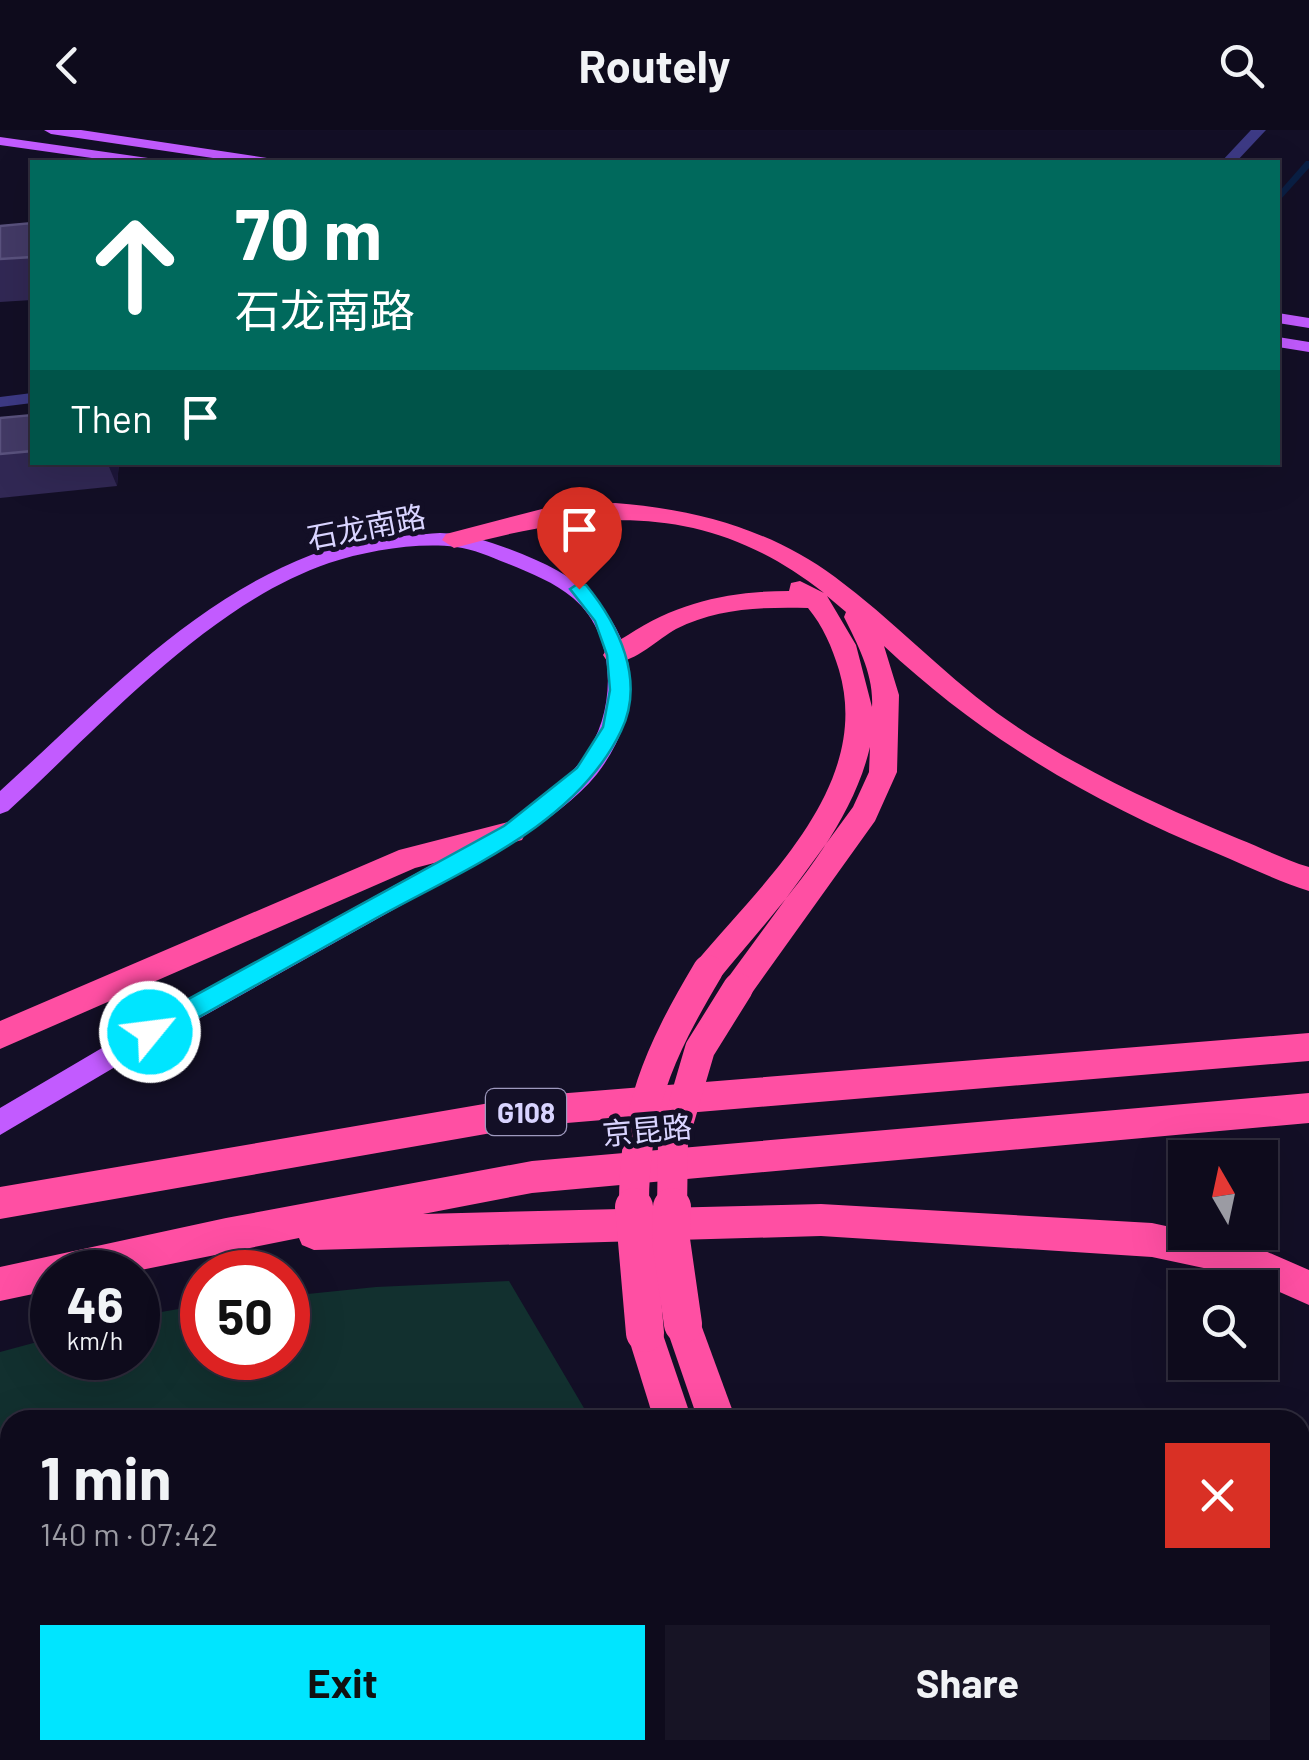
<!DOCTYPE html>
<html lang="en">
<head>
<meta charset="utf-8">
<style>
  body { margin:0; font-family:Barlow,"Noto Sans SC",sans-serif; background:#171425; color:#f1f3f6; height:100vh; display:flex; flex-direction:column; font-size:38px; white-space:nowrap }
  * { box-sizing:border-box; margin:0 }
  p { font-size:32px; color:#9b9ba3 }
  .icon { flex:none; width:55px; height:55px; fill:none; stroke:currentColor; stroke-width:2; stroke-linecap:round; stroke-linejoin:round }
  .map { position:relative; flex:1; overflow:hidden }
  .side { position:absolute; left:0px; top:1280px; width:1310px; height:350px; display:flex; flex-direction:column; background:#0e0b1c; border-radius:30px 30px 0 0; box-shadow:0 10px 40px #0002,0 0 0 2px #2e2b3b }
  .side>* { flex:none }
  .hud { position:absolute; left:30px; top:30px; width:1250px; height:305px; border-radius:0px; box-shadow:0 10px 40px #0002,0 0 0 2px #2e2b3b; background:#00695c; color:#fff; overflow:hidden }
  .needle { width:65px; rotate:351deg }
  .controls { position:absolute; left:1168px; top:1010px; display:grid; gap:20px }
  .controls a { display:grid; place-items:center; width:110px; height:110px; border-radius:0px; background:#0e0b1c; box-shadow:0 10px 40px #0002,0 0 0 2px #2e2b3b; font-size:50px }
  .speed { position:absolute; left:30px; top:1120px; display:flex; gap:20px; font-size:50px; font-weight:700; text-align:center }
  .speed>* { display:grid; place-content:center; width:130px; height:130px; border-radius:50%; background:#0e0b1c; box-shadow:0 10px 40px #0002,0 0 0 2px #2e2b3b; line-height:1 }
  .speed small { font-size:25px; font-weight:400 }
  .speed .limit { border:15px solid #d22; background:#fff; color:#111 }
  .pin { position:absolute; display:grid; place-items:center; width:85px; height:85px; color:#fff; margin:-102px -42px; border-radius:50% 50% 50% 0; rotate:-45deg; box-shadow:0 0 10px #0007 }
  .pin .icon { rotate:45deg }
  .me { position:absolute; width:110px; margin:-55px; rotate:61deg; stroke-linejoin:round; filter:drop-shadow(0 0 8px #0008) }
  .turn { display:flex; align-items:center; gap:35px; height:210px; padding:0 40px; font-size:45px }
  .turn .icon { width:130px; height:130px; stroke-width:2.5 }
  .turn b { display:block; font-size:70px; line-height:85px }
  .then { display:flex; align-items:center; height:95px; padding:0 40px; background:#0003; gap:20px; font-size:38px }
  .round { display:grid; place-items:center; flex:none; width:105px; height:105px; border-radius:0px; background:#171425 }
  .headline { display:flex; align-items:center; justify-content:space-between; height:170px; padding:0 40px }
  h1 { font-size:60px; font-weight:700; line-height:75px }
  .cta { display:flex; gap:20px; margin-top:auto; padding:20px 40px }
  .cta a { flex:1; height:115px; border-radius:0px; background:#00e5ff; color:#111; font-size:40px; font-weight:700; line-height:115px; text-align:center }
  .cta a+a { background:#171425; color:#f1f3f6 }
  header { display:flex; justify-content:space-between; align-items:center; height:130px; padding:0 40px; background:#0e0b1c; font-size:45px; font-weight:700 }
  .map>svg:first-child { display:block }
  .green { fill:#12302f }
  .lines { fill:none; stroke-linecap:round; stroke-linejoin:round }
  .stream { fill:#0a1f44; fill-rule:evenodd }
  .minor { fill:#3d3a85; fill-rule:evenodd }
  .major { fill:#c25bff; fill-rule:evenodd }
  .highway { fill:#ff4fa3; fill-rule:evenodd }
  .highway-bridge-far1 { stroke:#ff4fa3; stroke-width:30 }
  .highway-bridge { stroke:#ff4fa3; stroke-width:38 }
  .wall { fill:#312854 }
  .shaded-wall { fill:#1d163a }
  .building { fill:#433a66; stroke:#5a527e; stroke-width:2.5 }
  .route { fill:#00e5ff; stroke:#0095a6; stroke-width:2.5 }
  .labels { text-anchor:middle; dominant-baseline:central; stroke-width:10; stroke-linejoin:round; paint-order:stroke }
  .shield { fill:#130f26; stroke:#9e99be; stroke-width:2.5 }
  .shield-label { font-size:28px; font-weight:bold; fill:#d9d4ff }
  .street-label { font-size:30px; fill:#d9d4ff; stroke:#130f26 }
</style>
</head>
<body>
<header><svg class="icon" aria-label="back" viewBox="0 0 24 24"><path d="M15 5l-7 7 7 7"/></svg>Routely<svg class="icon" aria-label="search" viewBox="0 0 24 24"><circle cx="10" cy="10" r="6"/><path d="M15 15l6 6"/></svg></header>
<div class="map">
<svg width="1309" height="1630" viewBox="0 0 1309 1630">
  <rect width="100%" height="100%" fill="#130f26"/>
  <!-- green -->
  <polygon class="green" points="509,1151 591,1290 10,1290 10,1620 788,1620 794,1630 0,1630 0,1222 52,1208 52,1228 138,1228 138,1186 202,1175 202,1228 288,1228 288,1166 376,1157"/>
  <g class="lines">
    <!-- stream -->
    <polygon class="stream" points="1306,31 1309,31 1309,38 1281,69 1278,69 1278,63"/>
    <!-- minor -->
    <g class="minor">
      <polygon points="1251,0 1266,0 1236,32 1221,32"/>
      <polygon points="32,263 32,273 0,277 0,267"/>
    </g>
    <!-- major -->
    <g class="major">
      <polygon points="44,0 81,0 267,28 274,32 240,32 51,4"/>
      <polygon points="0,7 148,28 155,32 120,32 0,15"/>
      <polygon points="1278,183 1309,188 1309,198 1278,193"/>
      <polygon points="1278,207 1309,212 1309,222 1278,217"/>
      <path d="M440,403C473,404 506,417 536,430C629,469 661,561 597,644C576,670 547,689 520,709L159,911L0,1005V978L141,895L504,695C532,675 563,656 584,627C617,582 618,506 573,468C554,452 530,443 506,433C491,427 473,419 456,417C417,412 366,421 329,433C207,475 101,596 8,681L0,684V661C95,575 189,472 311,425C351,410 398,406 440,403Z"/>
    </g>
    <!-- highway -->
    <g class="highway">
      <path d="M615,373C694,379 770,399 835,447C892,489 940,541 997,583C1071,636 1155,674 1239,709C1262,718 1285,730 1309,737V761C1277,751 1247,736 1216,723C1092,672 982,608 884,516L899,565L897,642L875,691L749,867L738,871L727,867L723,858L727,849L853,677L869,642L870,617C849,706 775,780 719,849L708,853L697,849L693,840L697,831C764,751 873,655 839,540C832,517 823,496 808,478C762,477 718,478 676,499C656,510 630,538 607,531L603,525C609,515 618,511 628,505C678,472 730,461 789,461L791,453L800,451L824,463C705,369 591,380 454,418L442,410L446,404L542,379ZM827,466L846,482L844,487C858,515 874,545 872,577L856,515Z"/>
      <polygon points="512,691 522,694 526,702 522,710 415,738 0,919 0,891 399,720"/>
      <polygon points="1309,903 1309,931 531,996 0,1089 0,1057 531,966"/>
      <polygon points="1309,963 1309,993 532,1063 423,1084 821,1074 1152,1093 1249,1114 1309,1140 1309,1175 1246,1147 1152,1127 821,1106 314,1120 302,1115 299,1108 131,1142 52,1142 52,1160 0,1171 0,1137 226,1088 532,1031"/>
      <polygon points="683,1176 696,1181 736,1290 698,1290 665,1194 670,1181"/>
      <polygon points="645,1185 658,1190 692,1290 654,1290 627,1203 632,1190"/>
      <polygon points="903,1620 954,1620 958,1630 907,1630"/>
      <polygon points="992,1620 1047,1620 1051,1630 996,1630"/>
    </g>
    <!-- highway-bridge-far1 -->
    <g class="highway-bridge-far1">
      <path d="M634,1080C633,980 658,924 708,840"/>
      <polyline points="672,1080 673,1011 700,919 738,858"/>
    </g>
    <!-- highway-bridge -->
    <g class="highway-bridge">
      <polyline points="634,1077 645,1203"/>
      <polyline points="672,1077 671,1110 683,1194"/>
    </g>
  </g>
  <!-- wall -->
  <g class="wall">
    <polygon points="32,93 32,170 0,172 0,96"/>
    <polygon points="32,285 32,332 119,332 117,356 0,368 0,288"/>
  </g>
  <!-- shaded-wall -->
  <polygon class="shaded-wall" points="107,332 119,332 117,356"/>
  <!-- building -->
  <g class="building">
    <polygon points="32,93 32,127 0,129 0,96"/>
    <polygon points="32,285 32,321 0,324 0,288"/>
  </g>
  <!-- route -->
  <path class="route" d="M579,453L586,455C618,494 646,550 621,601C575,697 458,742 371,791C300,831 229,870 158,910L150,913L141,910L138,902L141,895L504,696L577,638L603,597L610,560L607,525L595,491L570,459Z"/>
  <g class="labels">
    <!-- shield labels -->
    <rect class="shield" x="486" y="959" width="80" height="46" rx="8"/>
    <g class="shield-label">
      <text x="526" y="982">G108</text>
    </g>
    <!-- street labels -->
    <g class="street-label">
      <text transform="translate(366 396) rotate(-11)">石龙南路</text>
      <text transform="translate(647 999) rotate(-5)">京昆路</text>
    </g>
  </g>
</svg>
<div class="controls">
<a><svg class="needle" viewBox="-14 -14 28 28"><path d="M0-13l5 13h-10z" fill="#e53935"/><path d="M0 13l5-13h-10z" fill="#9b9ba3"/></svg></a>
<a><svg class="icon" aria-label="search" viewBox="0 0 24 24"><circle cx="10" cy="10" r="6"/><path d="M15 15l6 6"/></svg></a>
</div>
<div class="speed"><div>46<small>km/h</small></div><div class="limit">50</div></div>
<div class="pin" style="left:579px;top:459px;background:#d93025"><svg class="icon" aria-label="arrive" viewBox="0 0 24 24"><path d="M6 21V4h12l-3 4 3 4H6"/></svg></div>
<svg class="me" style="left:150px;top:902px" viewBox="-20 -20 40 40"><circle r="17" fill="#00e5ff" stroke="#fff" stroke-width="3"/><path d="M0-11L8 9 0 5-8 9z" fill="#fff"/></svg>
<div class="hud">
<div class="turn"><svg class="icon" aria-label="ahead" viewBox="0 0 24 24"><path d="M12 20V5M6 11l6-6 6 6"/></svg><div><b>70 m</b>石龙南路</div></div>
<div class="then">Then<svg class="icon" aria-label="arrive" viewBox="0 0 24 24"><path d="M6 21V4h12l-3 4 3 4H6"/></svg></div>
</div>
<section class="side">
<div class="headline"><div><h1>1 min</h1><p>140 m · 07:42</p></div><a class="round" style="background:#d93025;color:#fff"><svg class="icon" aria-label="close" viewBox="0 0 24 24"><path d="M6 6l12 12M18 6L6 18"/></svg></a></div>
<div class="cta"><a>Exit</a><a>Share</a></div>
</section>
</div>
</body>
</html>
